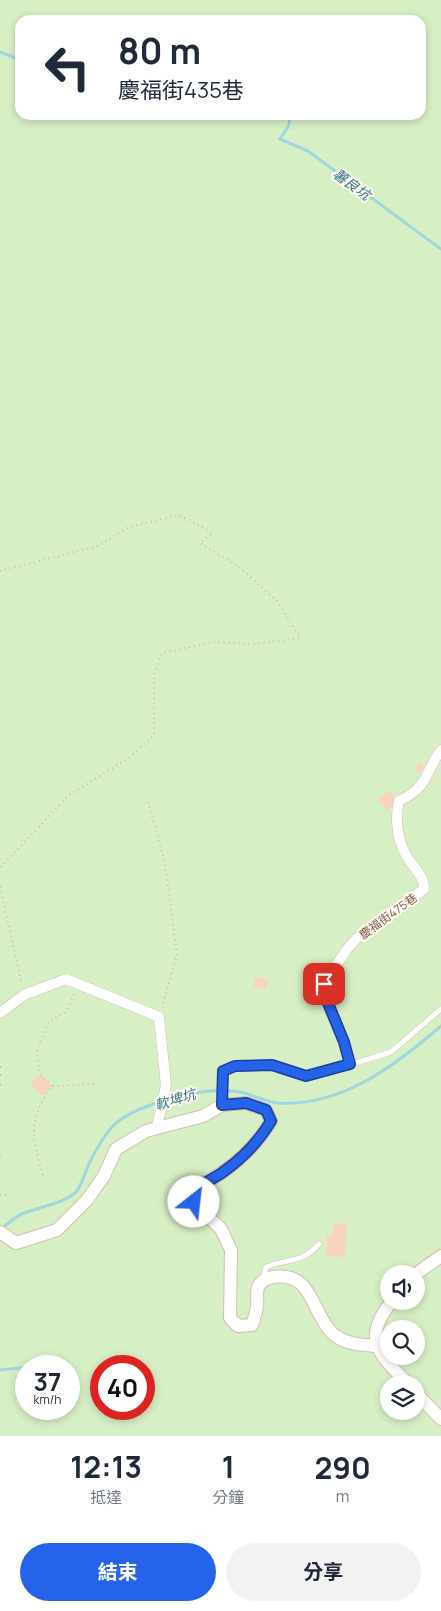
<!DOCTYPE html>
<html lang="zh-TW">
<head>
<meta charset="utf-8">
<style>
  body { margin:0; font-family:Manrope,"Noto Sans TC",sans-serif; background:#f2f2f3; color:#1f2937; height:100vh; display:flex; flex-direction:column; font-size:19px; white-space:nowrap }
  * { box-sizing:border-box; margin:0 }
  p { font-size:16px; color:#747a83 }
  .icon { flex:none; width:28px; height:28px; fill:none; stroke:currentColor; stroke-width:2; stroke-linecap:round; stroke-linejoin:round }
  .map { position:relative; height:1436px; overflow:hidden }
  .side { display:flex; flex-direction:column; background:#fff; flex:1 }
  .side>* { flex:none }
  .hud { position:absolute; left:15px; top:15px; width:411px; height:105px; border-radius:15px; box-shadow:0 2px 8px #0003; background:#fff; color:#1f2937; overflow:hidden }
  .controls { position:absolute; left:380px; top:1265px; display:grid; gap:10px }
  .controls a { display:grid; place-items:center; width:45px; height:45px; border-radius:50%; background:#fff; box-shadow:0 2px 8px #0003; font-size:25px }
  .speed { position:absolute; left:15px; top:1355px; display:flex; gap:10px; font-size:25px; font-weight:700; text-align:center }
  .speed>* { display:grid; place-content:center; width:65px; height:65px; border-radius:50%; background:#fff; box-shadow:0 2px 8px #0003; line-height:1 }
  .speed small { font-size:12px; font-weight:400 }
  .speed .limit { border:8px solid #d22; background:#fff; color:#111 }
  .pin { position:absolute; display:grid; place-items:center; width:42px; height:42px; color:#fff; margin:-21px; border-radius:10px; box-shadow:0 2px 8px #0006 }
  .me { position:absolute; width:55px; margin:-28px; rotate:29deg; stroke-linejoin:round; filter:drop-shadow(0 0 4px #0008) }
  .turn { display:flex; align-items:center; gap:18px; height:105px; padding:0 20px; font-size:22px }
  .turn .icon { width:65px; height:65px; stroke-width:2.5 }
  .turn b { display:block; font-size:35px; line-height:42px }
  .eta { display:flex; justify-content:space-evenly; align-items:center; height:85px; text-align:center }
  .eta b { font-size:30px; font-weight:700; line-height:35px }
  .button { display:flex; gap:10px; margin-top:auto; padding:10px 20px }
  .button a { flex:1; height:58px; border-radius:30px; background:#2563eb; color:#fff; font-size:20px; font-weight:700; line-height:58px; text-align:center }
  .button a+a { background:#f2f2f3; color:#1f2937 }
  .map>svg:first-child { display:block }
  .green { fill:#d7efc5; fill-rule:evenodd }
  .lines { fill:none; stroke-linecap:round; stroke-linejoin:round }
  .stream { stroke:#a0d7df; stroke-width:3 }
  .building { fill:#f8d4be }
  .service-casing { stroke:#d4bdad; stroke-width:6 }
  .minor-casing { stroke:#d4bdad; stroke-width:11 }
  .tertiary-casing { stroke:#d4bdad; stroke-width:14 }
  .path { stroke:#deb6a0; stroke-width:2; stroke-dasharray:1 4; stroke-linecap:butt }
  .service { stroke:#fff; stroke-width:5 }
  .minor { stroke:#fff; stroke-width:10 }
  .tertiary { stroke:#fff; stroke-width:12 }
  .route-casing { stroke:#184099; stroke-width:12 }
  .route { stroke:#2563eb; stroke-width:9 }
  .labels { text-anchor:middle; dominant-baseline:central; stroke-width:4; stroke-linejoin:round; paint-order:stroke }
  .street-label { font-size:12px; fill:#7e5a49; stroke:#fffaf3 }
  .water-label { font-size:14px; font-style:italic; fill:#3a7a84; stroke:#fffaf3 }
</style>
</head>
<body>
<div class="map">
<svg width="441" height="1436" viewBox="0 0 441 1436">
  <rect width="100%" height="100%" fill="#fff6ea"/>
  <!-- green -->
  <path class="green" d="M0,0H441V1436H0ZM20,20H421V115H20ZM389,1274H416V1301H389ZM389,1329H416V1356H389ZM26,1366H69V1409H26ZM101,1366H144V1409H101ZM389,1384H416V1411H389Z"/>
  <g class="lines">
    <!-- stream -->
    <g class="stream">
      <polyline points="0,52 20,60"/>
      <polyline points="291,115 288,127 280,139 308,151 441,249"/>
      <path d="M2,1228C9,1223 16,1216 24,1213C37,1208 67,1202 76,1192C82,1185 85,1172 89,1164C108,1124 120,1114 163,1101C190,1093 217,1087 245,1093C255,1096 267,1102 278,1103C341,1107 395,1066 441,1026"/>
      <polyline points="0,1370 48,1365"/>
    </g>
  </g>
  <!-- building -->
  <g class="building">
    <polygon points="421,762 425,768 418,773 414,767"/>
    <polygon points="389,790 399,801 387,811 377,800"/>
    <polygon points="255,977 268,979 266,989 254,987"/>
    <polygon points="40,1074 52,1086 43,1096 30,1084"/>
    <polygon points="206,1184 217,1201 206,1208 197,1197"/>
    <polygon points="333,1223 347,1224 345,1257 326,1256 327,1235 333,1235"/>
  </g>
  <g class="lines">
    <defs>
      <g id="service">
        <polyline points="222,1104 223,1071 235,1066 272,1065 306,1076 359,1062 391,1052 441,1009"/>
        <path d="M263,1278L266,1267C289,1258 301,1264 319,1244"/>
      </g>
      <g id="minor">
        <polyline points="0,1013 24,995 66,979 159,1017 166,1086 157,1127"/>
        <path d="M350,1065L344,1042L323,991L324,984L347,949L357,938L376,927L424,889C425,876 411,865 406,855C397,839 395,818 399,801C430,786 423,775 441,750"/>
      </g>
      <g id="tertiary">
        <path d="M0,1232L16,1243L57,1230L87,1200L104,1176L116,1149L146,1131L203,1116L222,1105L246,1103L266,1110L271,1121C259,1141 243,1158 223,1172C213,1179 203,1182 194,1191L193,1202L221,1229L231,1250L230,1318L238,1326L252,1325C254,1319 256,1313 257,1307C258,1301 256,1293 258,1287C261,1281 267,1278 273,1277C313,1271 311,1312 332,1333C344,1344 361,1345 376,1346"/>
        <polyline points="416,1274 441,1256"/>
        <path d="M392,1301C361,1339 379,1354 408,1384"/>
        <polyline points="416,1393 441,1419"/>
      </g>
    </defs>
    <!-- service casing -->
    <use href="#service" class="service-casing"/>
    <!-- minor casing -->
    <use href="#minor" class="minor-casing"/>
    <!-- tertiary casing -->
    <use href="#tertiary" class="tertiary-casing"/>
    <!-- path -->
    <g class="path">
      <polyline points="0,571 98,546 129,527 179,515 213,533 200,543 238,566 277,601 300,638 254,644 214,642 162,653 154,675 154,735 130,757 68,796 0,868"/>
      <polyline points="148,802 165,863 177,954 162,1007"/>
      <polyline points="0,887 22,984"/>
      <polyline points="0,1067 1,1067"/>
      <polyline points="0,1075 3,1075"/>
      <polyline points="0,1085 4,1084"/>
      <polyline points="52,1086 40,1074 37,1050 49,1021 66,1012 75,993"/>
      <polyline points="0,1155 0,1157"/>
      <path d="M43,1175C31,1136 28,1121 52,1086L94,1084"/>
      <polyline points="0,1195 7,1195"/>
    </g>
    <!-- service -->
    <use href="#service" class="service"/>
    <!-- minor -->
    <use href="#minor" class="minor"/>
    <!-- tertiary -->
    <use href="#tertiary" class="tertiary"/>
  </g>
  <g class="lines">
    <defs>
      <path id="route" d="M194,1202V1191C203,1182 214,1179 223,1172C243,1158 259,1141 271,1121L266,1110L246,1103L222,1105L223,1071L235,1066L272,1065L306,1076L350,1064L344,1042L323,991L324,984"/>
    </defs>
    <!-- route casing -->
    <use href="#route" class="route-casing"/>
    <!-- route -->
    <use href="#route" class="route"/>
  </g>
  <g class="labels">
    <!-- street labels -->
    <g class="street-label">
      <text transform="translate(388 916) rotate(-36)">慶福街475巷</text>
    </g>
    <!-- water labels -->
    <g class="water-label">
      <text transform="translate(352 184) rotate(36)">薯良坑</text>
      <text transform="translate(175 1099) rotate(-17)">軟埤坑</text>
    </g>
  </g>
</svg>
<div class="controls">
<a><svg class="icon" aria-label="sound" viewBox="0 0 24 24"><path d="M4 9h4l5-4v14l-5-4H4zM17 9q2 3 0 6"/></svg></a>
<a><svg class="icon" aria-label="search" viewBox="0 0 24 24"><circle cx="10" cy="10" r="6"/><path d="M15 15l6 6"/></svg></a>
<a><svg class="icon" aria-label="layers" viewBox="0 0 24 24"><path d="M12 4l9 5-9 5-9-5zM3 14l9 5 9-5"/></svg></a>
</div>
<div class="speed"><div>37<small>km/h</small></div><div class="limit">40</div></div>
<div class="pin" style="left:324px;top:984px;background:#d93025"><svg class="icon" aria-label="arrive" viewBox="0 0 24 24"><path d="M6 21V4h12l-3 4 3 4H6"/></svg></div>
<svg class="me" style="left:194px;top:1202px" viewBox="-20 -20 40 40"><circle r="19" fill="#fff"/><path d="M0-13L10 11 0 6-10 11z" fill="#2563eb"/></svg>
<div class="hud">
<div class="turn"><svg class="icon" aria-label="left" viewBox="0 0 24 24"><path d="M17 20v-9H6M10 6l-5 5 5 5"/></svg><div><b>80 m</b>慶福街435巷</div></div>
</div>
</div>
<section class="side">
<div class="eta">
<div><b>12:13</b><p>抵達</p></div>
<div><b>1</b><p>分鐘</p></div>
<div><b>290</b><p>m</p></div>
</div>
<div class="button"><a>結束</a><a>分享</a></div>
</section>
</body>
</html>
